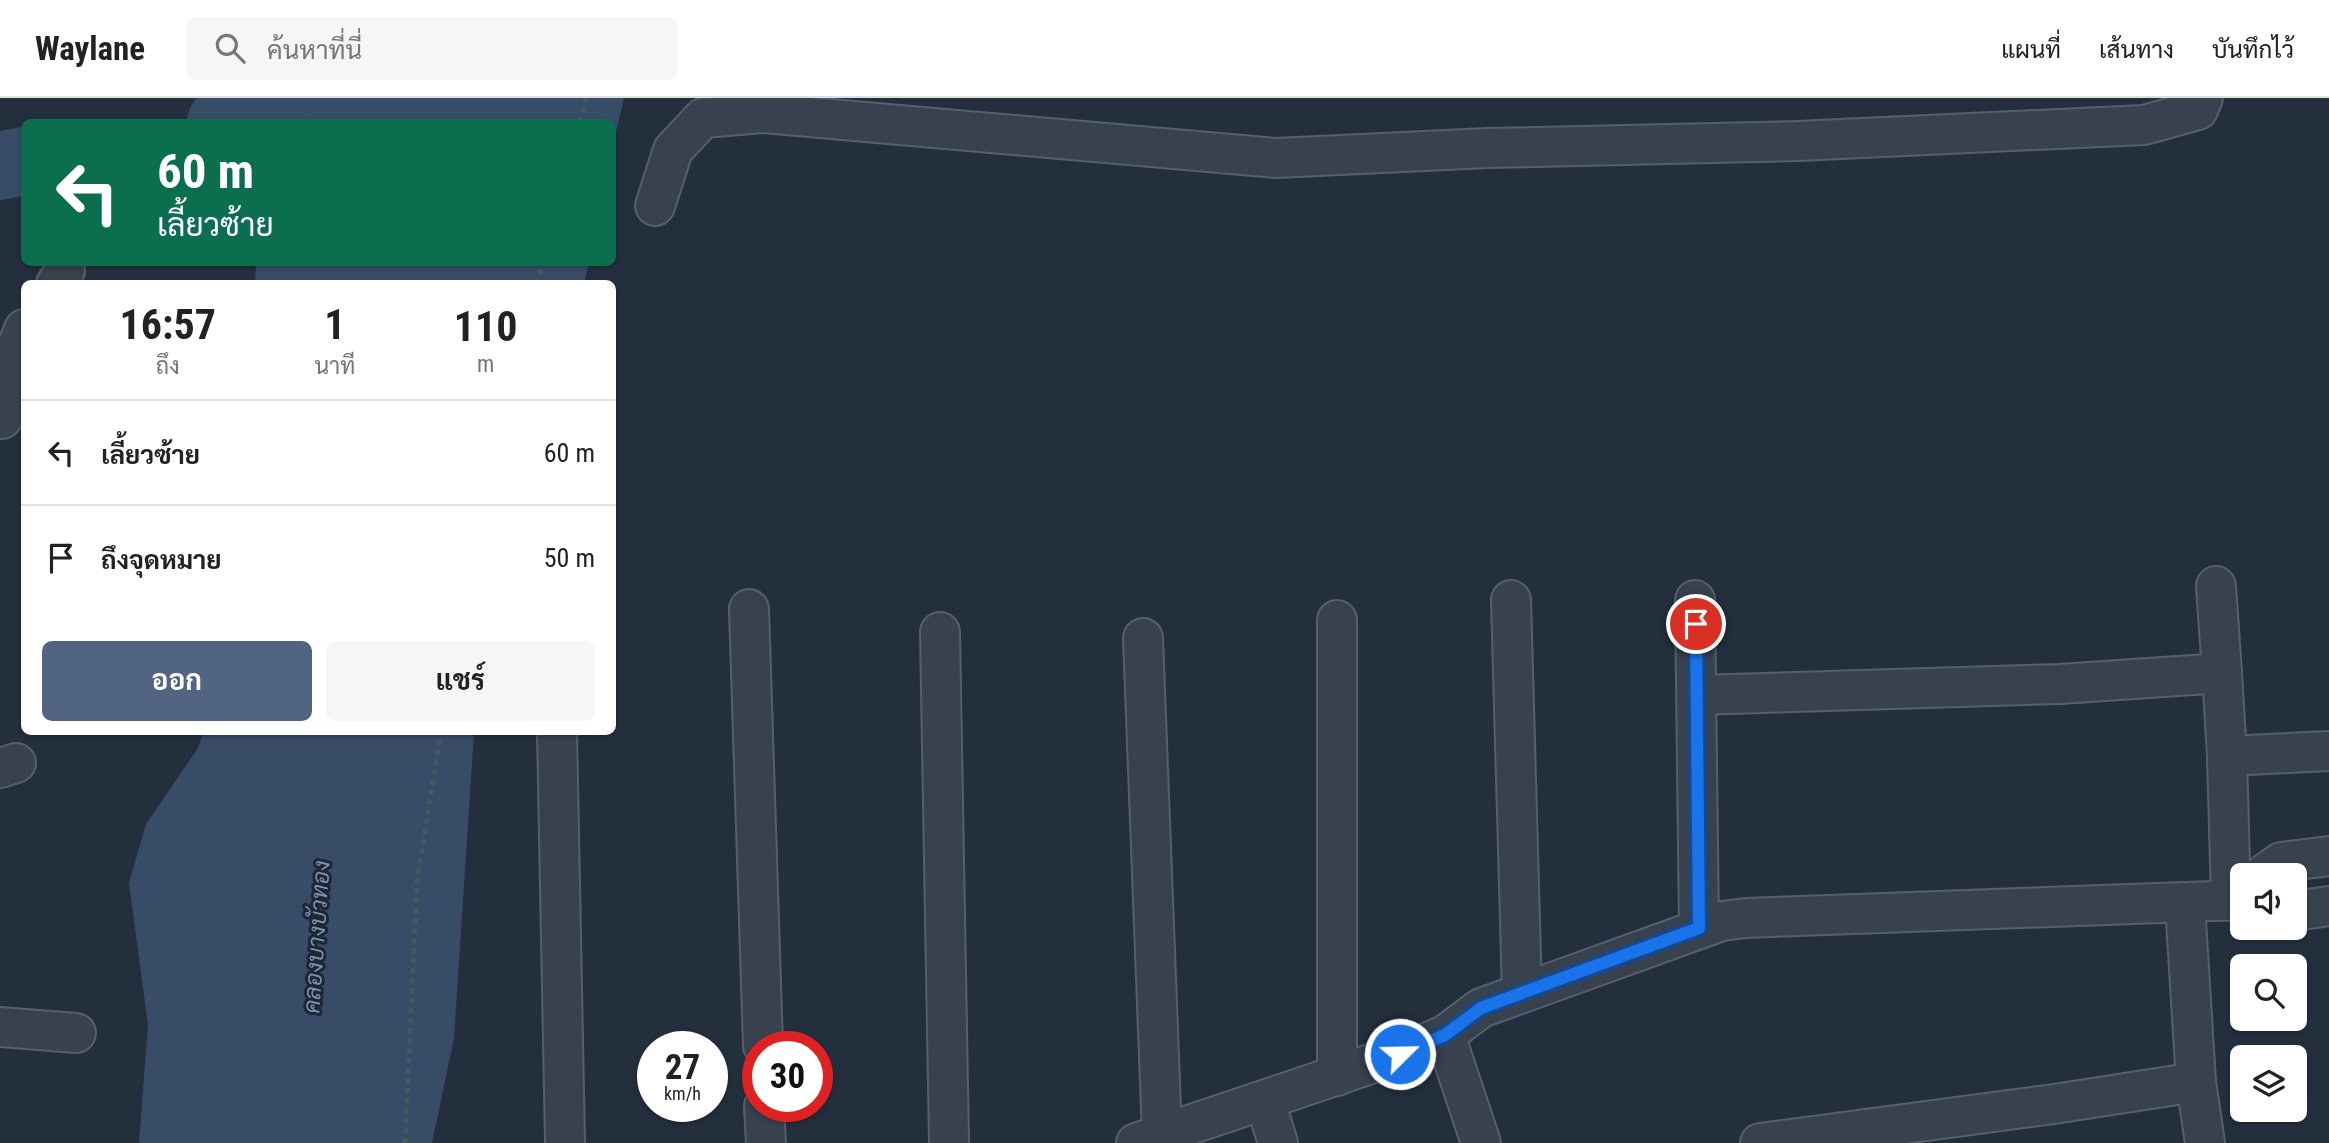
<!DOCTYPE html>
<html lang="th">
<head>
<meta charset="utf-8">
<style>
  body { margin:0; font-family:"Roboto Condensed",Sarabun,sans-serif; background:#f6f6f6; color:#222; height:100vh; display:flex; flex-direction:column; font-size:26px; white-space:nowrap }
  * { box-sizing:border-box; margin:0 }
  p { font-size:23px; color:#767676 }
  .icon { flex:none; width:38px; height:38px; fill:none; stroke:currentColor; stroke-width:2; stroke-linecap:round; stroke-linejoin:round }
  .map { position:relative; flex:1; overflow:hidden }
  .details { position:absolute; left:21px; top:182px; width:595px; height:455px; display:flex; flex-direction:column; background:#fff; border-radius:10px; box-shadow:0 2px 5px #0004 }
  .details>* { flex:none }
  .guide { position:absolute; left:21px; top:21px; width:595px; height:147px; border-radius:10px; box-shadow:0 2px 5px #0004; background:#0b6e4f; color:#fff; overflow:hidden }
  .controls { position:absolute; left:2230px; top:765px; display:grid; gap:14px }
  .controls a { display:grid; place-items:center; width:77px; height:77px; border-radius:10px; background:#fff; box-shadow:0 2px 5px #0004; font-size:35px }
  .speed { position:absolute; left:637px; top:933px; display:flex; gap:14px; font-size:35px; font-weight:700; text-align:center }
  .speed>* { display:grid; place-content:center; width:91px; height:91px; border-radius:50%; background:#fff; box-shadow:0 2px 5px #0004; line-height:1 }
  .speed small { font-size:18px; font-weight:400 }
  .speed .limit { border:10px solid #d22; background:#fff; color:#111 }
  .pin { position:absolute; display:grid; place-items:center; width:60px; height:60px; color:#fff; margin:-30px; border:4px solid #fff; border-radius:50%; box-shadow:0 2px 7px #0007 }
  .me { position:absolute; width:77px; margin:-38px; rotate:67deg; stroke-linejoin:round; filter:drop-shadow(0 0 5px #0008) }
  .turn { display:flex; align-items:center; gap:24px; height:147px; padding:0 21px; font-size:32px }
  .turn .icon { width:91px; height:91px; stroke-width:2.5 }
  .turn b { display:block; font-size:49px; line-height:60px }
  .eta { display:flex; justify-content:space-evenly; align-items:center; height:119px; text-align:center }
  .eta b { font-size:42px; font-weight:700; line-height:49px }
  .button { display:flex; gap:14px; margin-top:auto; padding:14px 21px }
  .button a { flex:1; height:80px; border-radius:10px; background:#516482; color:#fff; font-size:28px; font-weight:700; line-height:80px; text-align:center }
  .button a+a { background:#f6f6f6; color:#222 }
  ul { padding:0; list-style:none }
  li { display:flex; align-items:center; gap:21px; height:105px; padding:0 21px; border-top:2px solid #e0e0e0 }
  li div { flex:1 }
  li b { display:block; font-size:26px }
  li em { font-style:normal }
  header { display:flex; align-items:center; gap:42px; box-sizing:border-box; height:98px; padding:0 35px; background:#fff; border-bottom:2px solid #e0e0e0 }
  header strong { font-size:33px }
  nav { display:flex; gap:38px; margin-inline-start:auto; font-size:24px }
  .search { width:490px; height:63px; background:#f6f6f6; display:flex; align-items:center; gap:18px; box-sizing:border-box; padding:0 24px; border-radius:10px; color:#767676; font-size:26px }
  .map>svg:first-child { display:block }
  .water { fill:#394c67 }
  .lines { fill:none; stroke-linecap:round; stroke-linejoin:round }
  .river { stroke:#394c67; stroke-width:68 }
  .minor-casing { stroke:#565f6c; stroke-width:42 }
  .path { stroke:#44595c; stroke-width:4.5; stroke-dasharray:5 5; stroke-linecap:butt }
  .minor { stroke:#38414e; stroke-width:38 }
  .route-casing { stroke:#114b97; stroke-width:18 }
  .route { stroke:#1a73e8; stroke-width:12 }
  .labels { text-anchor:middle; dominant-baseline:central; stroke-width:6; stroke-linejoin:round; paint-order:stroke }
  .water-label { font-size:23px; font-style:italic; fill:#7c92b1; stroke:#1d2633 }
</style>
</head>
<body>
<header>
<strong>Waylane</strong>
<div class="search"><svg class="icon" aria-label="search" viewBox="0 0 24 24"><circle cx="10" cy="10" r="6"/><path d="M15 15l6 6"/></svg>ค้นหาที่นี่</div>
<nav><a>แผนที่</a><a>เส้นทาง</a><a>บันทึกไว้</a></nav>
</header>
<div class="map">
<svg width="2329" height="1045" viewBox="0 0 2329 1045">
  <rect width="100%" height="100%" fill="#242f3e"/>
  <!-- water -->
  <g class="water">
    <polygon points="252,0 624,0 613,47 612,24 255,24"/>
    <polygon points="256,165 256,164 589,165 584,185 255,186"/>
    <polygon points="203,634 474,634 454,940 432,1045 139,1045 148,927 129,785 146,726 198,650"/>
  </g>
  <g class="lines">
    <!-- river -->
    <g class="river">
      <polyline points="221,24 247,20 272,24"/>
      <polyline points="0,68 24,63"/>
    </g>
    <defs>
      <g id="minor">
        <polyline points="655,108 673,52 703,20 763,15 1276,60 1488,50 1798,43 2144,27 2198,12 2203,0"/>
        <polyline points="56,186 65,173"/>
        <polyline points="2,321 13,304 9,269 24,231"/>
        <polyline points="2216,488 2222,575"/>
        <polyline points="1511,502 1522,895"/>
        <polyline points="1695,502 1699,830"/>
        <polyline points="749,511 763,948"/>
        <polyline points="940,534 949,1045"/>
        <polyline points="1143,540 1162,1037"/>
        <polyline points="1697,597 2060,586 2222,575 2227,658 2231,803"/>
        <polyline points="557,634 565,1045"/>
        <polyline points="2227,658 2329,653"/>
        <polyline points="0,670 16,665"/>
        <polyline points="2263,777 2281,764 2329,758"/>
        <polyline points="2294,813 2329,808"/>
        <polyline points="0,929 76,935"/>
        <polyline points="1445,937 1481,1045"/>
        <polyline points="1337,978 1337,522"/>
        <polyline points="2196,984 2205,1045"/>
        <polyline points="1265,1003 1278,1045"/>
        <polyline points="764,1008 766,1045"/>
        <polyline points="1136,1045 1400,956 1445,937 1481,910 1722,823 1746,820 2242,802"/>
        <polyline points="1760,1045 2054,1006 2196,984 2185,806"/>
      </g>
    </defs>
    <!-- minor casing -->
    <use href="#minor" class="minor-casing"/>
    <!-- path -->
    <g class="path">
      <polyline points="580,24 586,0"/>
      <polyline points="537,186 543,164"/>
      <polyline points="405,1045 417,782 441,634"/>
    </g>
    <!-- minor -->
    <use href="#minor" class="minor"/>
  </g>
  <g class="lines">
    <defs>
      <polyline id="route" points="1400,956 1445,937 1481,910 1699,830 1696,526"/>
    </defs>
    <!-- route casing -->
    <use href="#route" class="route-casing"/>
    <!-- route -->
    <use href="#route" class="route"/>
  </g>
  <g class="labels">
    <!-- water labels -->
    <g class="water-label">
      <text transform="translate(317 839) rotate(-86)">คลองบางบัวทอง</text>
    </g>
  </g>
</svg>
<div class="controls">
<a><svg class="icon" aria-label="sound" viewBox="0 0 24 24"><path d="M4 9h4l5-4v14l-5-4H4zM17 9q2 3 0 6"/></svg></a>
<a><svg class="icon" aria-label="search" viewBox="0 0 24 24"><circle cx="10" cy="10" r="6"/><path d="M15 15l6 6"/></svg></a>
<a><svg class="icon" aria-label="layers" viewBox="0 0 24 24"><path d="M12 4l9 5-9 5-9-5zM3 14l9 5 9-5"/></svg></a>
</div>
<div class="speed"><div>27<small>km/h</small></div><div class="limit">30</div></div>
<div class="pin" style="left:1696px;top:526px;background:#d93025"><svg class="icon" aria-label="arrive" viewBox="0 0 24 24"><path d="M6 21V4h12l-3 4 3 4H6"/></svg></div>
<svg class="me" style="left:1400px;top:956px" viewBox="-20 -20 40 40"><circle r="17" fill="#1a73e8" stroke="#fff" stroke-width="3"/><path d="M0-11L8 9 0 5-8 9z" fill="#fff"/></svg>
<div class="guide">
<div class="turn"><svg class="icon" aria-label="left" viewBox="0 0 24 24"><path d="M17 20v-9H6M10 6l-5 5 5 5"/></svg><div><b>60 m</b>เลี้ยวซ้าย</div></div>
</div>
<section class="details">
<div class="eta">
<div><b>16:57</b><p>ถึง</p></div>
<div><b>1</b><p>นาที</p></div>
<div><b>110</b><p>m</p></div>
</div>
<ul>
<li><svg class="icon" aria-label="left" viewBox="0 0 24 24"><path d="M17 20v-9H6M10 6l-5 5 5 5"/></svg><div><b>เลี้ยวซ้าย</b></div><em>60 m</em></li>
<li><svg class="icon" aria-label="arrive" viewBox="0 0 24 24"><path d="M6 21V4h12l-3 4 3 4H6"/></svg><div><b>ถึงจุดหมาย</b></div><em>50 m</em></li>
</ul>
<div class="button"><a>ออก</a><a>แชร์</a></div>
</section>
</div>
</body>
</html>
